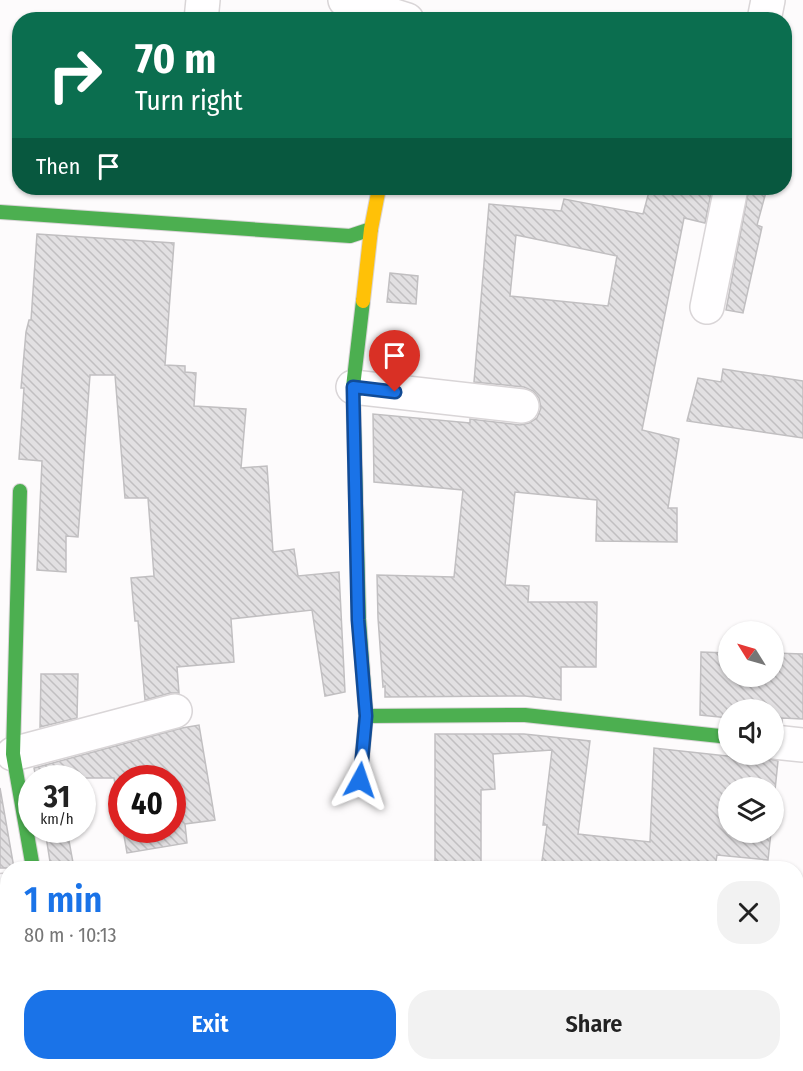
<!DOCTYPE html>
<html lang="en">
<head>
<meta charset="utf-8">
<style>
  body { margin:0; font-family:"Fira Sans Condensed",sans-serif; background:#f2f2f2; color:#222; height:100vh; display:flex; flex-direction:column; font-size:22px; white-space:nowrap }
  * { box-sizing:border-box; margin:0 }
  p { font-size:20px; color:#767676 }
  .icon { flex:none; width:33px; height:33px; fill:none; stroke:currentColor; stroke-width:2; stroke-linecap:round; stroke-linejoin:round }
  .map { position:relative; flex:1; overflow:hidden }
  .sheet { position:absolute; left:0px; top:861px; width:804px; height:210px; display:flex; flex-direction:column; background:#fff; border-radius:24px 24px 0 0; box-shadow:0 2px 4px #0004 }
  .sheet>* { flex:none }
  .guide { position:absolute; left:12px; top:12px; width:780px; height:183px; border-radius:24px; box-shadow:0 2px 4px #0004; background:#0b6e4f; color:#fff; overflow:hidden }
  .needle { width:39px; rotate:307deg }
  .buttons { position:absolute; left:718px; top:621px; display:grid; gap:12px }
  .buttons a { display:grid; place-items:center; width:66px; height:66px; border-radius:50%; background:#fff; box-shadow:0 2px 4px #0004; font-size:30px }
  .speed { position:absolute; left:18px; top:765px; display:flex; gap:12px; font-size:30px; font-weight:700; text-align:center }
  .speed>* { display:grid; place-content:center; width:78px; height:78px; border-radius:50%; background:#fff; box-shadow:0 2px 4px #0004; line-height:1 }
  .speed small { font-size:15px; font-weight:400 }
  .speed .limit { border:9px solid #d22; background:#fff; color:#111 }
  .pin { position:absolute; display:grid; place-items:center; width:51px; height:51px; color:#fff; margin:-62px -26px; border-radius:50% 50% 50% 0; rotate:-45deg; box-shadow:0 0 6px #0007 }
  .pin .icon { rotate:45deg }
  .me { position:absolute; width:66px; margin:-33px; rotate:5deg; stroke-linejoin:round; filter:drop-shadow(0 0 4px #0008) }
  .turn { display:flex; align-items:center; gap:21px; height:126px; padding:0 24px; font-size:27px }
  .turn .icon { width:78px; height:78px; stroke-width:2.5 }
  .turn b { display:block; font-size:42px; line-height:51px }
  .then { display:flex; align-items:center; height:57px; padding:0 24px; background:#0003; gap:12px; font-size:22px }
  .round { display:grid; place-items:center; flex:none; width:63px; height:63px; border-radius:24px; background:#f2f2f2 }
  .overview { display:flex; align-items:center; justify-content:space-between; height:102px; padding:0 24px }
  h1 { font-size:36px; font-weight:600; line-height:45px; color:#1a73e8 }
  .primary-button { display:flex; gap:12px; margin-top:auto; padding:12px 24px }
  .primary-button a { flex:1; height:69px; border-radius:24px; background:#1a73e8; color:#fff; font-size:24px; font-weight:600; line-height:69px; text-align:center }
  .primary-button a+a { background:#f2f2f2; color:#222 }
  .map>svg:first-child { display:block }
  .building { fill:url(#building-back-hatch); stroke:#c1bfc1; stroke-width:1.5; fill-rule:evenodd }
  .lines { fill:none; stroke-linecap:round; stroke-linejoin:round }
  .street-casing { stroke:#d9d5d7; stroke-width:36 }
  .fast-casing { stroke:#d9d5d7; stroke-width:16 }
  .slow-casing { stroke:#d9d5d7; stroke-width:16 }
  .street { stroke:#fffeff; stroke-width:33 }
  .fast { stroke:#4caf50; stroke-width:14 }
  .slow { stroke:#ffc107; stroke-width:14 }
  .route-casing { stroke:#114b97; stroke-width:15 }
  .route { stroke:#1a73e8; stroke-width:10 }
</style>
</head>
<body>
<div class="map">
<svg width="803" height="1071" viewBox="0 0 803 1071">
  <defs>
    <pattern id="building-back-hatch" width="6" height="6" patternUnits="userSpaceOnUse" patternTransform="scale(1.5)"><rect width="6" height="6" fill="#e2e0e2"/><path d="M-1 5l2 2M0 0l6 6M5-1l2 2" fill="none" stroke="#c1bfc1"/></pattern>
  </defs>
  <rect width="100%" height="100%" fill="#fdfbfc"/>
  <!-- building -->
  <g class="building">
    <path d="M650,188H712L705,223L684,218L642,430L679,439L668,508H677V542L596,541L597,500L515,492L505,585L529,586L528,602H597L596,667H561V700L525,696L385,697V686L383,687L378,618L377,575L454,577L463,490L374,482L373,414L470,423V419L520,425L529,423L537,418L541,408L539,398L533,391L524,387L474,382L489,204L561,211L564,199L643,214ZM516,235L617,256L608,306L510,296Z"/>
    <polygon points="749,188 766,192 757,225 762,227 743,313 726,310"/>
    <polygon points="37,234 174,243 165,365 185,366 185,372 196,373 194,406 246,409 241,468 267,466 273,552 294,549 298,576 339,572 345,692 325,696 312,610 231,619 234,662 177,667 179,693 170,693 145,700 138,621 135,621 131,578 154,576 148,498 125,498 115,375 90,375 78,537 66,536 66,572 37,570 42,461 19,459 24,388 21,388 26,332 29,320 31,320"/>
    <polygon points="390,273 418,276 416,304 387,302"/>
    <polygon points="723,369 803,381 803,438 687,421 698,378 721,382"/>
    <polygon points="701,652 729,653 729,676 774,676 774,653 803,654 803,719 782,718 782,724 774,724 774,710 729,710 729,718 700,715"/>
    <polygon points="41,674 78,674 77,718 40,727"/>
    <polygon points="199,725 215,820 185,824 187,843 127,853 123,830 172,830 172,778 122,778 122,819 114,778 36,778 34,768 182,728"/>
    <polygon points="435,734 524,734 590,741 578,834 650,842 654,748 727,756 761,754 764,757 778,761 774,800 774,788 729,788 729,832 771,832 768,860 717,855 715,868 541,868 547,825 543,825 552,750 493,754 495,789 481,790 481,868 435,868"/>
    <polygon points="0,788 14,868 0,868"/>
    <polygon points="45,830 67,830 74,868 51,868"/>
  </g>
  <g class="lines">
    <defs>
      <g id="street">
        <polyline points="345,0 407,20"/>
        <polyline points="201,20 203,0"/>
        <polyline points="764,20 768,0"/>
        <polyline points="707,307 731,188"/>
        <polyline points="353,387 522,406"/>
        <polyline points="774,742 803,745"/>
        <polyline points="13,754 175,711"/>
        <polyline points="0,891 8,890"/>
        <polyline points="35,1071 35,1064"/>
      </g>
      <g id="fast">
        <polyline points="0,212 350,236 371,229"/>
        <polyline points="20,491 13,754 33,868"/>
        <polyline points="366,716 525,715 729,737"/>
        <polyline points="360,780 366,716 359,619 353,387 363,301"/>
      </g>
      <polyline id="slow" points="363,301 371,229 379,188"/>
    </defs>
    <!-- street casing -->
    <use href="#street" class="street-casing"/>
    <!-- fast casing -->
    <use href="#fast" class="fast-casing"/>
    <!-- slow casing -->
    <use href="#slow" class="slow-casing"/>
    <!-- street -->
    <use href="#street" class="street"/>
    <!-- fast -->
    <use href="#fast" class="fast"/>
    <!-- slow -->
    <use href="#slow" class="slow"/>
  </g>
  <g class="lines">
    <defs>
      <polyline id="route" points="360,780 366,716 358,620 353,387 395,392"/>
    </defs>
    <!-- route casing -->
    <use href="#route" class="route-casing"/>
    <!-- route -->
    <use href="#route" class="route"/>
  </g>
</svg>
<div class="buttons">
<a><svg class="needle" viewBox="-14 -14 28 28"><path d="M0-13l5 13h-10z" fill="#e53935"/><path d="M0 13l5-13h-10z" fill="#767676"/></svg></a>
<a><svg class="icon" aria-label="sound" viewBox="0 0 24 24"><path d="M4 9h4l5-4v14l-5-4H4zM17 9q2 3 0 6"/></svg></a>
<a><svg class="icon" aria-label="layers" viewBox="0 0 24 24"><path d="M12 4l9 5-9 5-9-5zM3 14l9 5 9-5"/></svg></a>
</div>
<div class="speed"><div>31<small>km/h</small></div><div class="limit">40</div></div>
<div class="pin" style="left:395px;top:392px;background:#d93025"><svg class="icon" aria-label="arrive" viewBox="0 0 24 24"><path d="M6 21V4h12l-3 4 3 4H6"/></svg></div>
<svg class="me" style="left:360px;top:780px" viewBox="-20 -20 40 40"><path d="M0-17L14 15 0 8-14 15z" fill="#1a73e8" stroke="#fff" stroke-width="4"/></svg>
<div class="guide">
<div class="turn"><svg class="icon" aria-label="right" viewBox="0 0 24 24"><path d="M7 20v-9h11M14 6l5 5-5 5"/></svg><div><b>70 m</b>Turn right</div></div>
<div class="then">Then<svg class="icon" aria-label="arrive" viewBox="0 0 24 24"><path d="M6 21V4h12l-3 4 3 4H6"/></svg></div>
</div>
<section class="sheet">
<div class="overview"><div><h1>1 min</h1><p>80 m · 10:13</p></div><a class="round"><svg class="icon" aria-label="close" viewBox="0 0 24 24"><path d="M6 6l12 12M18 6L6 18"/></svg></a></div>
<div class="primary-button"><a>Exit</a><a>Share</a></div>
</section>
</div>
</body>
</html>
